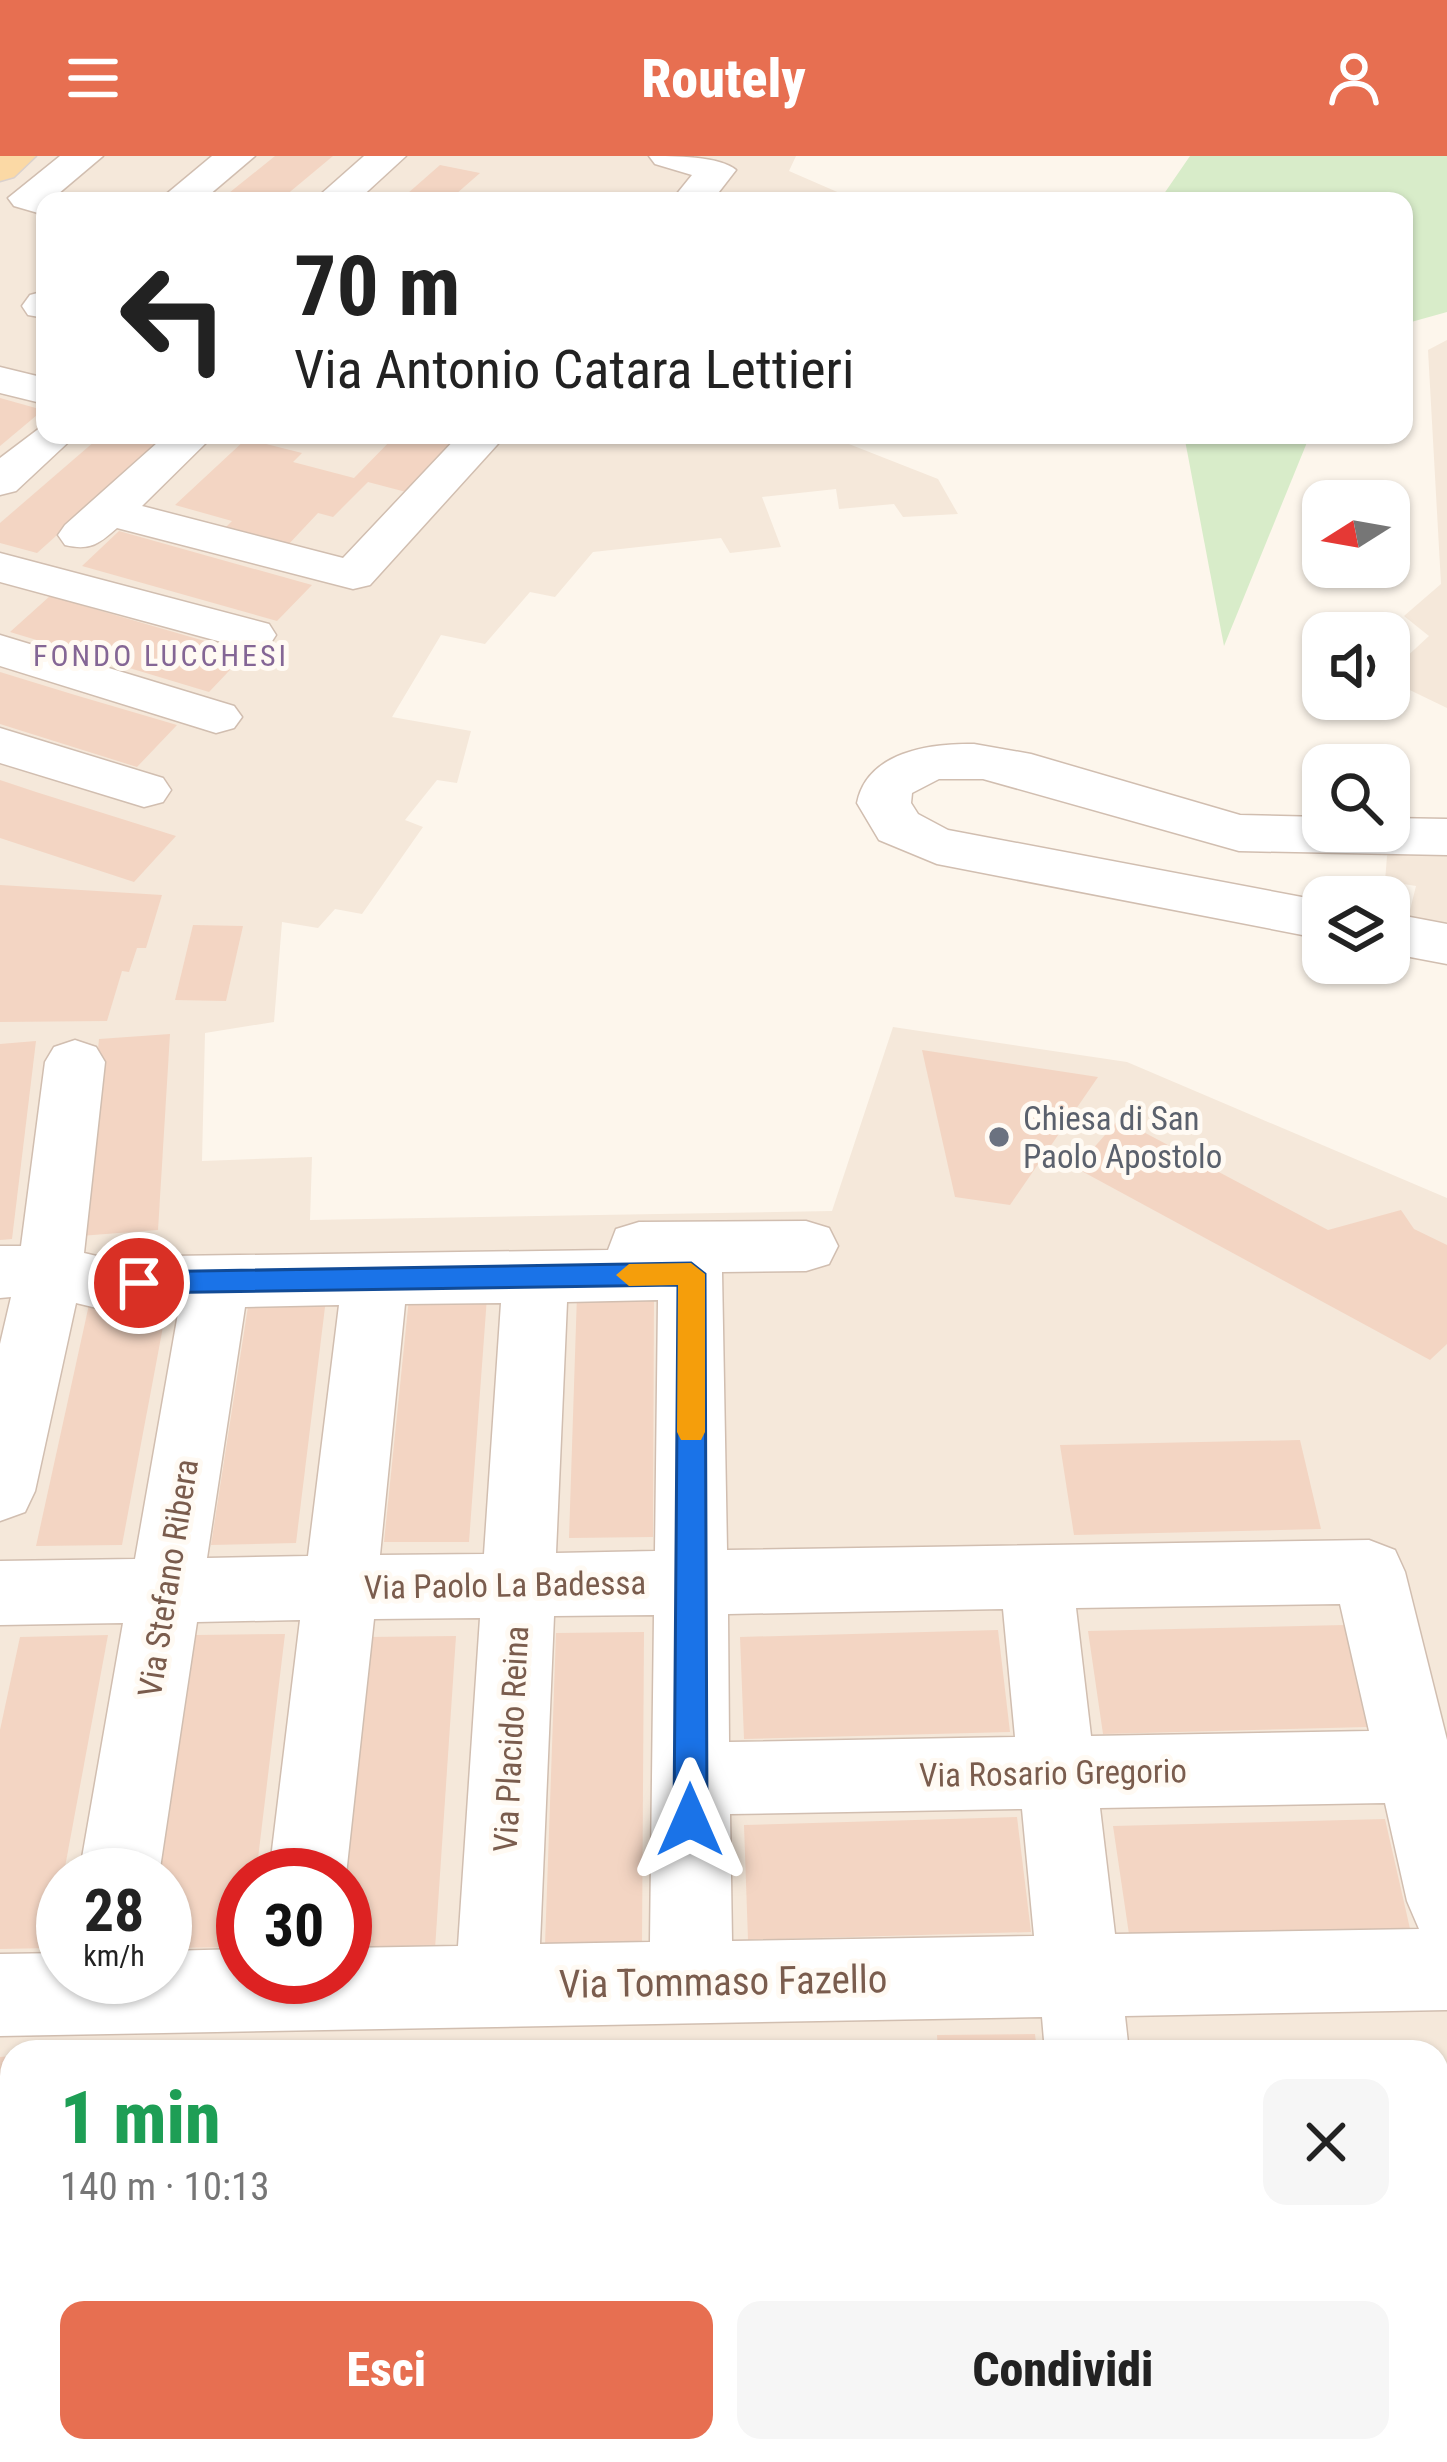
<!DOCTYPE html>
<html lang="it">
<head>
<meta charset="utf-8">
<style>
  body { margin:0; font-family:"Roboto Condensed",sans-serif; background:#f6f6f6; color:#222; height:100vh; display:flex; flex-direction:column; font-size:45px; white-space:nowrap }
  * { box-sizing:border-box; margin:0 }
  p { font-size:39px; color:#767676 }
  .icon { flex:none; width:66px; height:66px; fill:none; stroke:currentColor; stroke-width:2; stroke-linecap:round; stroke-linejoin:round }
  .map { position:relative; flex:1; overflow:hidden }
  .panel { position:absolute; left:0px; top:1884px; width:1449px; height:423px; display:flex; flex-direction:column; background:#fff; border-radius:36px 36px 0 0; box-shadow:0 3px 9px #0004 }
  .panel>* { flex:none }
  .top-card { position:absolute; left:36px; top:36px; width:1377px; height:252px; border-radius:24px; box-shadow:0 3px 9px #0004; background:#fff; color:#222; overflow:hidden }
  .needle { width:78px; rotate:259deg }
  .tools { position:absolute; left:1302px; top:324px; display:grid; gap:24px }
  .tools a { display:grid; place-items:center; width:108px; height:108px; border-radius:24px; background:#fff; box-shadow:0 3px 9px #0004; font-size:60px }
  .speed { position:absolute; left:36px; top:1692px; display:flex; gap:24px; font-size:60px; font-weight:700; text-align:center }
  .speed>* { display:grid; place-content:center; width:156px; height:156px; border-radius:50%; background:#fff; box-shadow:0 3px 9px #0004; line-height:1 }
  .speed small { font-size:30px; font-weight:400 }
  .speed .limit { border:18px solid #d22; background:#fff; color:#111 }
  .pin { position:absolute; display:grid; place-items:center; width:102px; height:102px; color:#fff; margin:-51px; border:6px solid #fff; border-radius:50%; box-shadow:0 3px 12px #0007 }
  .me { position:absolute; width:132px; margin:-66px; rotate:0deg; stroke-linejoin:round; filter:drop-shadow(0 0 9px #0008) }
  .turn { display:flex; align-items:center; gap:42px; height:252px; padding:0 60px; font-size:54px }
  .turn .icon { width:156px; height:156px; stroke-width:2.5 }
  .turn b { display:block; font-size:84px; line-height:102px }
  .round { display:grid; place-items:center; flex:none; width:126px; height:126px; border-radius:24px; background:#f6f6f6 }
  .headline { display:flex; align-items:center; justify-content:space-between; height:204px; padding:0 60px }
  h1 { font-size:72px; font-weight:800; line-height:90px; color:#1e9e55 }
  .cta { display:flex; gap:24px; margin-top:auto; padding:24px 60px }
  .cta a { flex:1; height:138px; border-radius:24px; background:#e76f51; color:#fff; font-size:48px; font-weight:800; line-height:138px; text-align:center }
  .cta a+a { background:#f6f6f6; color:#222 }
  header { display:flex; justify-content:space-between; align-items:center; height:156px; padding:0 60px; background:#e76f51; color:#fff; font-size:54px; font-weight:800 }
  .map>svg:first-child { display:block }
  .residential { fill:#f5e8da; fill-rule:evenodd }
  .green { fill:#d8ecc9 }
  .building { fill:#f3d5c3 }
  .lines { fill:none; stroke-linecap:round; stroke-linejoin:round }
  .minor-casing { stroke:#d1beb0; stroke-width:3 }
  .major-casing { stroke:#dad1cd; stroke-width:3 }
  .minor { fill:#fff; fill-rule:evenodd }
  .major { fill:#fbd9a5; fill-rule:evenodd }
  .route { fill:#1a73e8; stroke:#114b97; stroke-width:3 }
  .slow { fill:#f59e0b }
  .worship-dot { fill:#6b7280; stroke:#fffaf3; stroke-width:4.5 }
  .labels { text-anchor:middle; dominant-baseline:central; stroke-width:10; stroke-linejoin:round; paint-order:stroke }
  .far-neighbourhood-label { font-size:30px; letter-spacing:3px; fill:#846695; stroke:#fffaf3 }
  .worship-label { font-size:33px; fill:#5b616d; stroke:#fffaf3; text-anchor:start }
  .street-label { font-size:33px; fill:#7a5c4d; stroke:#fffaf3 }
  .near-street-label { font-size:39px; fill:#7a5c4d; stroke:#fffaf3 }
</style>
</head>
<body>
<header><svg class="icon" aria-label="menu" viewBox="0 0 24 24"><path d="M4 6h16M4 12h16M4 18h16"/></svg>Routely<svg class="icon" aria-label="person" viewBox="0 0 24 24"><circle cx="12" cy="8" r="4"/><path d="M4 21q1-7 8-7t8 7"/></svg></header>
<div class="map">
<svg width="1447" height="2306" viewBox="0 0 1447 2306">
  <rect width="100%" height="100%" fill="#fdf6ec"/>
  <!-- residential -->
  <g class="residential">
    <path d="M0,0H796L789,15L858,45H45V279H826L938,323L958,358L903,361L894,348L839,353L836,333L762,341L781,391L730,397L721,382L593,396L555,441L530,436L485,488L441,479L392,561L471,575L457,627L437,624L405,664L423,671L362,758L335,753L318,772L282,766L274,866L205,877L202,1005L312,1001L310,1064L832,1055L893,871L1127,906L1447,1042V2306H0ZM63,1719H165V1821H63ZM243,1719H345V1821H243ZM12,1896H1437V2295H12Z"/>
    <polygon points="1447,184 1447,552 1389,524 1389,517 1429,480 1404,460 1441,428 1428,194"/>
    <polygon points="1447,662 1447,773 1407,766 1416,730 1385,725 1390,664"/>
  </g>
  <!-- green -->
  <g class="green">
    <polygon points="1190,0 1447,0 1447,156 1404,168 1404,45 1159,45"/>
    <polygon points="1184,279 1310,279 1224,490"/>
  </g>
  <!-- building -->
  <g class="building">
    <polygon points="275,0 333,0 279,45 219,45"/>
    <polygon points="440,9 480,17 448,45 399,45"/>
    <polygon points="0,242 43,254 0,290"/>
    <polygon points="102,279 139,279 162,285 37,397 0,387 0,367"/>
    <polygon points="396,279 461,279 406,336 368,326 333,361 318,357 287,390 224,373 232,365 175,349 246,283 302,297 293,306 354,322"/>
    <polygon points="119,375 215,402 312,429 277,465 82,410"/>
    <polygon points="50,440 146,468 246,497 209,536 10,476"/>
    <polygon points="0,516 75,539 177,569 137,611 0,568"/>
    <polygon points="0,624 36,636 176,680 134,726 0,682"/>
    <polygon points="0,729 162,739 146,792 137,792 129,816 122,815 107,865 0,866"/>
    <polygon points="193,769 243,770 226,845 175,844"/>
    <polygon points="170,878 158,1074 80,1080 99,883"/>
    <polygon points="36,885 12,1083 0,1084 0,888"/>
    <polygon points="922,894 1098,921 1010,1049 955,1041"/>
    <polygon points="1119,963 1328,1074 1401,1054 1414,1073 1447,1089 1447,1188 1430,1204 1076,1012"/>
    <polygon points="654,1137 653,1381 569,1382 577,1138"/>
    <polygon points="487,1141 469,1386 384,1386 409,1142"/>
    <polygon points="326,1143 296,1387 211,1389 249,1144"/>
    <polygon points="90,1144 168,1144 122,1389 36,1390"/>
    <polygon points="1300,1284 1321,1373 1074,1379 1060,1289"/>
    <polygon points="1344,1469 1367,1571 1103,1578 1088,1475"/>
    <polygon points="998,1474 1010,1576 744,1583 740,1481"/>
    <polygon points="644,1476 642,1787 545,1789 556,1477"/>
    <polygon points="285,1478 256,1719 243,1719 243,1791 165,1792 165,1719 160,1719 196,1479"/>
    <polygon points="108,1479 50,1792 0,1793 0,1574 20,1481"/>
    <polygon points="456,1480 435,1793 345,1795 345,1720 368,1481"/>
    <polygon points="1017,1661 1031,1776 748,1784 744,1669"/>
    <polygon points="1385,1663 1411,1777 1130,1785 1113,1670"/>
    <polygon points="1035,1878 1037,1896 938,1896 937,1879"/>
    <polygon points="12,1900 12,2013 2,2066 0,1901"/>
    <polygon points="82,2295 193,2295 192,2306 80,2306"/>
    <polygon points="272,2295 846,2295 847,2306 271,2306"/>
  </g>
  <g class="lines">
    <defs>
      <g id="minor">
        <polygon points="60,0 103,0 58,38 63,45 45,45 45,59 14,50 8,42"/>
        <polygon points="212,0 255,0 202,45 158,45"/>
        <polygon points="364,0 406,0 357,45 313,45"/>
        <path d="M649,0C674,0 720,0 736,14L712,45H671L692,19L655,8Z"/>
        <polygon points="45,135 45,162 28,159 22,150 30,139"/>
        <polygon points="0,211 45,222 45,248 0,237"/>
        <polygon points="45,268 45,279 76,279 16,335 0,339 0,302"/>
        <path d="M166,279H214L142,350L343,402L459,279H506L370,429L353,433L117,372C99,388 90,395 65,389L58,379L65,369Z"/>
        <polygon points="0,397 269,468 276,479 269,490 251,494 0,426"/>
        <polygon points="0,479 234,550 242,561 234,572 216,577 0,510"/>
        <polygon points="0,572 163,622 171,634 163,646 144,651 0,607"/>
        <path d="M974,588L1031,598L1240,659L1323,661V675H1389V662L1447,663V699L1239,695L983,623H939L912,637L911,647L918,658L948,674L1323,745V783L937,708L879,684L857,647C867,596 930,587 974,588Z"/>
        <polygon points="1389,757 1447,768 1447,808 1389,797"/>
        <path d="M75,884L96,891L105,906L84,1097L101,1101L608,1094L616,1073L639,1066L806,1065L829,1072L838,1090L829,1108L806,1115L722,1116L727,1394L1369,1384L1395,1394L1405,1416L1447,1584V1854L1125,1860L1129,1896H1045L1042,1861L0,1880V1798L63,1797V1821H165V1795L243,1793V1821H345V1792L458,1790L480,1462L374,1463L345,1728V1719H269L300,1464L197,1466L159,1719H79L123,1467L0,1469V1405L135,1403L179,1152L101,1153L76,1147L35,1335L25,1356L0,1365V1188L11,1141L0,1142V1090H21L45,906L54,891ZM658,1144L655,1395L556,1397L567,1146ZM501,1147L484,1398L380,1399L405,1148ZM339,1149L308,1400L207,1402L245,1151ZM1340,1448L1369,1575L1091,1580L1076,1452ZM1003,1453L1015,1581L729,1586L728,1458ZM654,1459L650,1786L540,1788L554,1460ZM1385,1647L1407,1745L1419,1773L1115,1778L1100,1652ZM1022,1653L1034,1780L732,1785L730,1658Z"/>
      </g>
      <polygon id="major" points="0,0 36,0 14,21 0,25"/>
    </defs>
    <!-- minor casing -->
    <use href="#minor" class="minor-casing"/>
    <!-- major casing -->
    <use href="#major" class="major-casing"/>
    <!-- minor -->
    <use href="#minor" class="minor"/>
    <!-- major -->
    <use href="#major" class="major"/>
  </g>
  <!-- route -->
  <polygon class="route" points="691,1107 705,1118 707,1664 702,1675 690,1679 679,1675 674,1664 678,1129 139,1137 126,1127 139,1116"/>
  <!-- slow -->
  <polygon class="slow" points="691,1107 705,1118 705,1276 701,1284 681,1284 677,1276 678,1129 629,1130 616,1119 629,1108"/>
  <!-- markers -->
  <circle class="worship-dot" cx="999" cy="981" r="12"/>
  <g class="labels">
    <!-- far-neighbourhood labels -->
    <g class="far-neighbourhood-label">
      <text x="161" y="499">FONDO LUCCHESI</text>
    </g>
    <!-- worship labels -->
    <g class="worship-label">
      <text x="1023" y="962">Chiesa di San<tspan x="1023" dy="38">Paolo Apostolo</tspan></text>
    </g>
    <!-- street labels -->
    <g class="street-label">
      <text transform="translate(168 1422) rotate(-81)">Via Stefano Ribera</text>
      <text transform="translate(505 1429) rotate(-1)">Via Paolo La Badessa</text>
      <text transform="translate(511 1583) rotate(-87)">Via Placido Reina</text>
      <text transform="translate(1053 1617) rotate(-1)">Via Rosario Gregorio</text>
    </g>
    <!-- near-street labels -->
    <g class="near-street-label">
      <text transform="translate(723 1826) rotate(-1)">Via Tommaso Fazello</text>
    </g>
  </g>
</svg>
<div class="tools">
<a><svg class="needle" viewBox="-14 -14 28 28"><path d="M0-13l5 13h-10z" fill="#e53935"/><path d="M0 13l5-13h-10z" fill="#767676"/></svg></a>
<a><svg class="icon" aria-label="sound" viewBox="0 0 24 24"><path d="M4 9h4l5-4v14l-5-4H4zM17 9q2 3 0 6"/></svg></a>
<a><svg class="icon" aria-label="search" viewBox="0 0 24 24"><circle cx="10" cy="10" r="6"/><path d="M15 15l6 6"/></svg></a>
<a><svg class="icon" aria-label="layers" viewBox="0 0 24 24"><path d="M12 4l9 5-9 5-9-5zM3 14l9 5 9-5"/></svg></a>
</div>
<div class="speed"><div>28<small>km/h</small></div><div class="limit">30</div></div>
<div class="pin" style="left:139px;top:1127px;background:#d93025"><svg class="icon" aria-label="arrive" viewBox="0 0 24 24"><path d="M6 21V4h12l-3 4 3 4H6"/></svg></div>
<svg class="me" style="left:690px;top:1664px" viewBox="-20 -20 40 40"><path d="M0-17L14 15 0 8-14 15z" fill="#1a73e8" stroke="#fff" stroke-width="4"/></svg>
<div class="top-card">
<div class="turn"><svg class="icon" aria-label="left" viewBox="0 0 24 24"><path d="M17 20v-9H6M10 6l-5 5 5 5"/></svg><div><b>70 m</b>Via Antonio Catara Lettieri</div></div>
</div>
<section class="panel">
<div class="headline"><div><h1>1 min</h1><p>140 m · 10:13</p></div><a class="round"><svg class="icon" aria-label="close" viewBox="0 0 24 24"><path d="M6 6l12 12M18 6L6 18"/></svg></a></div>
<div class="cta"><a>Esci</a><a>Condividi</a></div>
</section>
</div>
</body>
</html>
